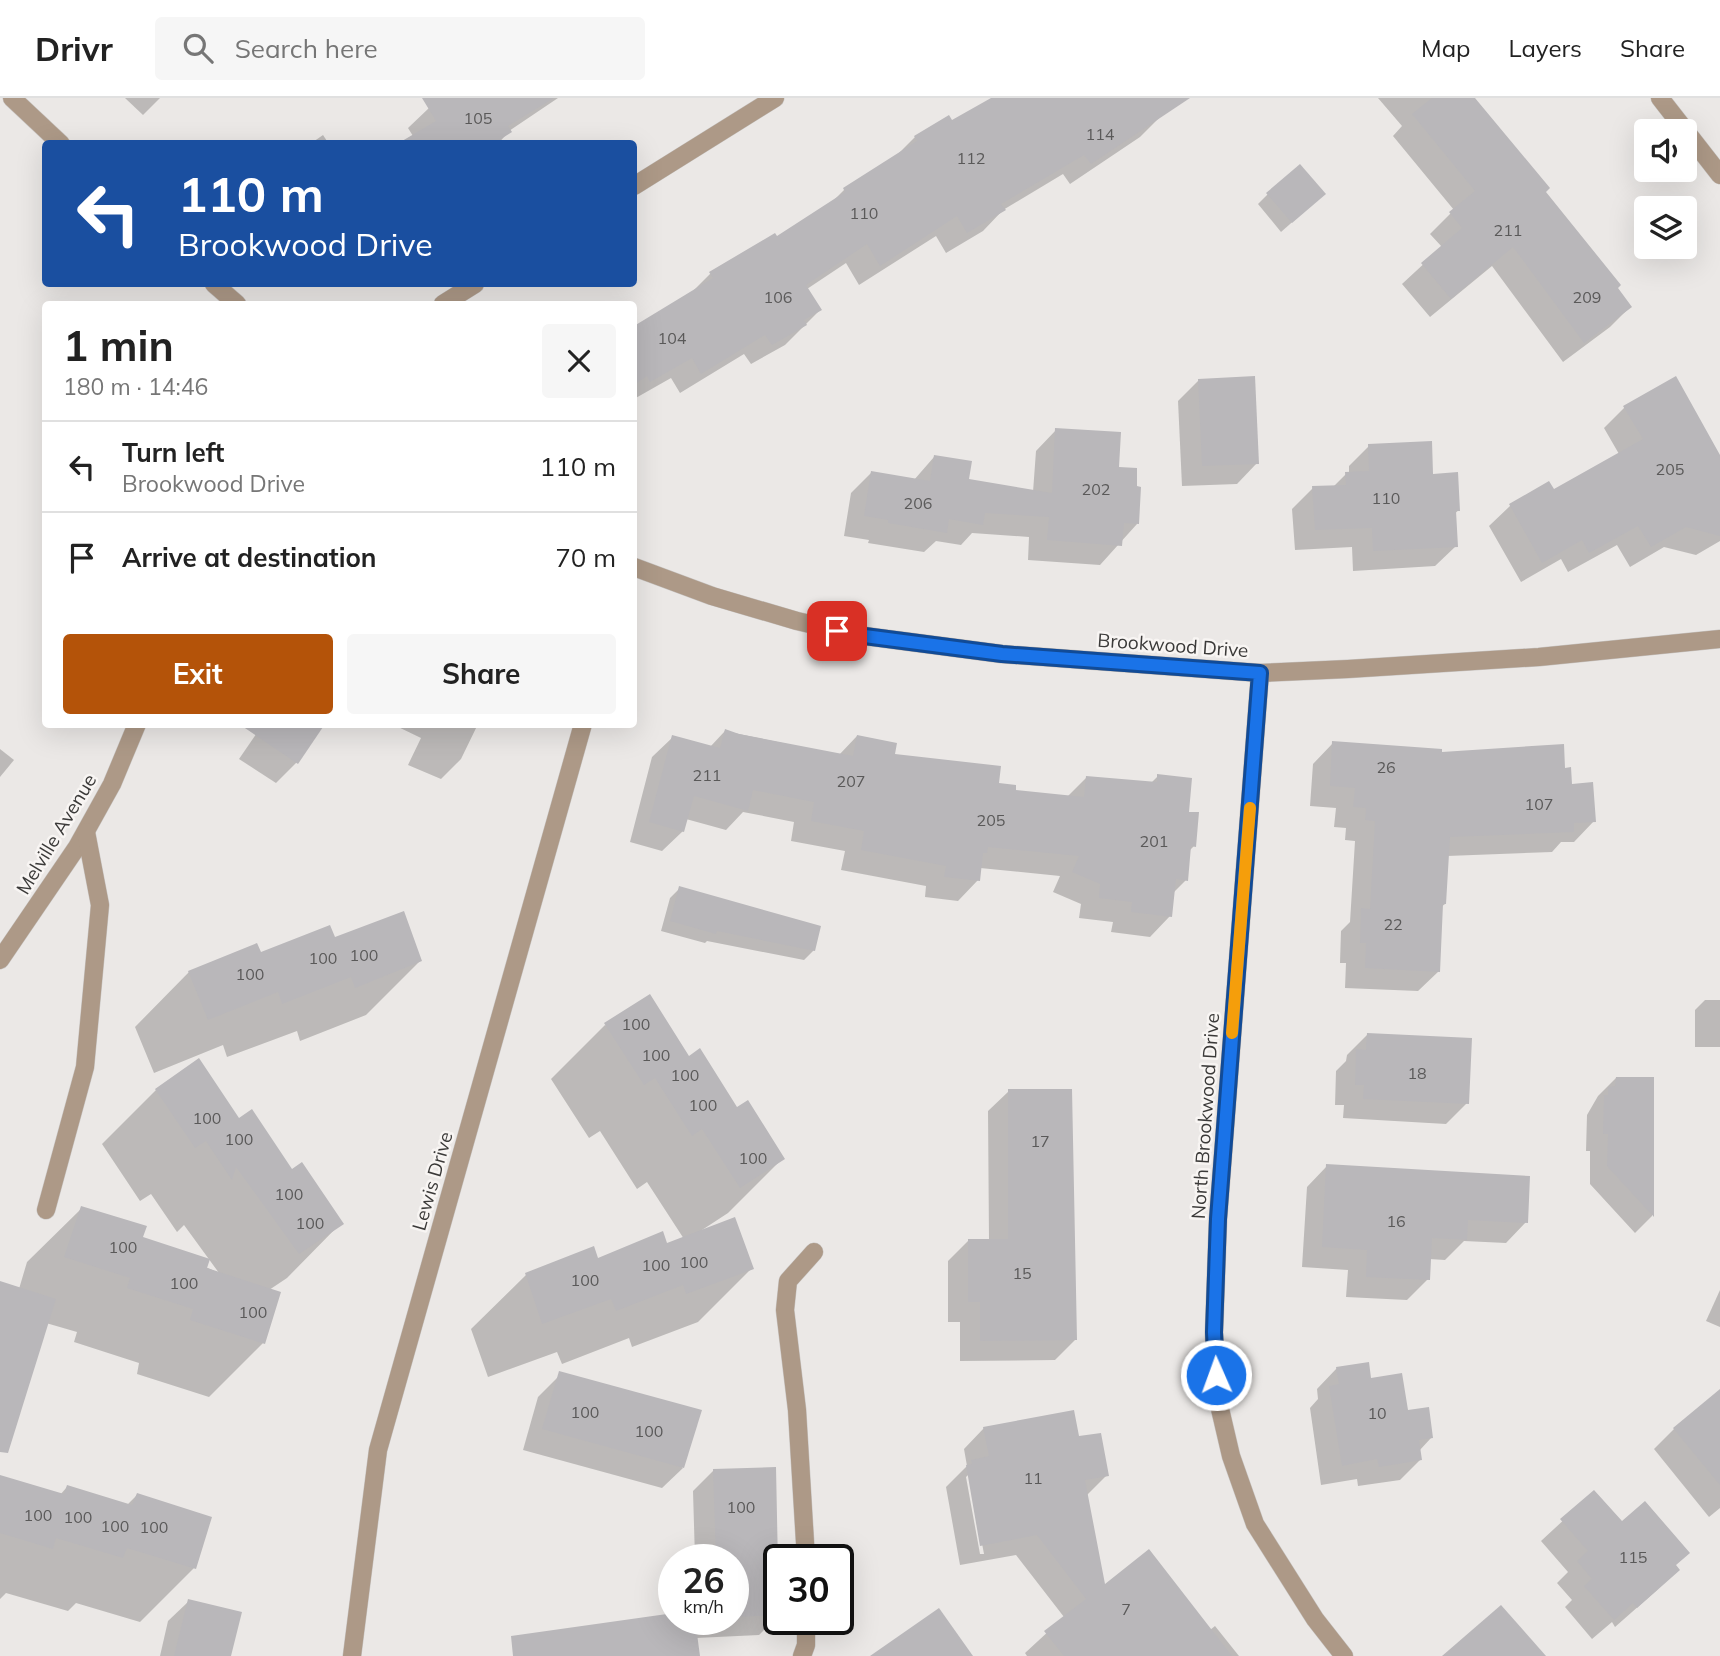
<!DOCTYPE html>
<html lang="en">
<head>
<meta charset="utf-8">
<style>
  body { margin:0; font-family:Mulish,sans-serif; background:#f6f6f6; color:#222; height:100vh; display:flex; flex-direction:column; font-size:26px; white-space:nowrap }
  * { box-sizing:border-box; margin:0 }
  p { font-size:23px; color:#767676 }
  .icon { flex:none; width:38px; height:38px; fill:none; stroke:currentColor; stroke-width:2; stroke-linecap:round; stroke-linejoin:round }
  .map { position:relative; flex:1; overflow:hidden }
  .sheet { position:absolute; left:42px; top:203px; width:595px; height:427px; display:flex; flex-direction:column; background:#fff; border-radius:7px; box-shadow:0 7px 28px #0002 }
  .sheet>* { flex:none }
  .hud { position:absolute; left:42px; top:42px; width:595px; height:147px; border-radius:7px; box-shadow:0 7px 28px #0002; background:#1a4fa0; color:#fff; overflow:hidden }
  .controls { position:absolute; left:1634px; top:21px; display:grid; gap:14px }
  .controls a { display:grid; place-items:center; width:63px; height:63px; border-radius:7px; background:#fff; box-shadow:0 7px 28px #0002; font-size:35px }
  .speed { position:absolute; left:658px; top:1446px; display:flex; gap:14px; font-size:35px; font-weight:700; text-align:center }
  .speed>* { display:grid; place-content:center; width:91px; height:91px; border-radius:50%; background:#fff; box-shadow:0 7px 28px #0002; line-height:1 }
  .speed small { font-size:18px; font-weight:400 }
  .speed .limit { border:4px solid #111; border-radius:10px; background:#fff; color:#111 }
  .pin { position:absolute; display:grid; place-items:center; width:60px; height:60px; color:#fff; margin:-30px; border-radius:14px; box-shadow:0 4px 10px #0006 }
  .me { position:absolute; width:77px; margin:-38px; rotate:358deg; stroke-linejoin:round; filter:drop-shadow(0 0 5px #0008) }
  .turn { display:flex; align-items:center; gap:24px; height:147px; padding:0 21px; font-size:32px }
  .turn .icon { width:91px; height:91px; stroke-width:2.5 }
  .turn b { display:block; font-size:49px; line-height:60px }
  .round { display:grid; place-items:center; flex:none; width:74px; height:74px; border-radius:7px; background:#f6f6f6 }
  .summary { display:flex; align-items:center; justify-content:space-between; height:119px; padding:0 21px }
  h1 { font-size:42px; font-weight:700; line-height:52px }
  .cta { display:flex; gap:14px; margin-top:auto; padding:14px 21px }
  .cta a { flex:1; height:80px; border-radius:7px; background:#b45309; color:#fff; font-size:28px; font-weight:700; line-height:80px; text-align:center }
  .cta a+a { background:#f6f6f6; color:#222 }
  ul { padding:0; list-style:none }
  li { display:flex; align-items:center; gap:21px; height:91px; padding:0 21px; border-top:2px solid #e0e0e0 }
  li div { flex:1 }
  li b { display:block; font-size:26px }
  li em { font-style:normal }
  header { display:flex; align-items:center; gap:42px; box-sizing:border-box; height:98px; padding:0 35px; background:#fff; border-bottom:2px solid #e0e0e0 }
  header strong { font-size:33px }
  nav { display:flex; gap:38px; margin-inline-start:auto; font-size:24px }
  .search { width:490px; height:63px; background:#f6f6f6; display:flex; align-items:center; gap:18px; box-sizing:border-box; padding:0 24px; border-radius:7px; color:#767676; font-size:26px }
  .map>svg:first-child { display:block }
  .shadow { fill:#0003; fill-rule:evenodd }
  .building { fill:#b9b7ba }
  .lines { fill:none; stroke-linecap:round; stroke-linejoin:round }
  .minor-casing { stroke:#c8c5c3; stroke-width:19 }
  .minor { stroke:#ad9987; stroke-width:18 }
  .route-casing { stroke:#114b97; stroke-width:18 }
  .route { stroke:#1a73e8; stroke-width:12 }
  .slow { stroke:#f59e0b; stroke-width:12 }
  .labels { text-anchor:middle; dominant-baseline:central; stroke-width:5; stroke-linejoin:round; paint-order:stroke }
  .number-label { font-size:16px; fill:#5a5959 }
  .street-label { font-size:19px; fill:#3b3a39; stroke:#f8f5f3 }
</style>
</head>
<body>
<header>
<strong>Drivr</strong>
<div class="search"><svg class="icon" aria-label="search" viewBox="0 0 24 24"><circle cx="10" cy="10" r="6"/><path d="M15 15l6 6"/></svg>Search here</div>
<nav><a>Map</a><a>Layers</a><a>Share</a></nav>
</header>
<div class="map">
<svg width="1720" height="1558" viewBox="0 0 1720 1558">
  <rect width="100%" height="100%" fill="#ebe8e6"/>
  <!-- shadow -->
  <g class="shadow">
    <polygon points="125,0 160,0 143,17"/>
    <polygon points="445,0 558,0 509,33 498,46 400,46 413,38 408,30 429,10"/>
    <polygon points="994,0 1149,0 1161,18 1140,39 1070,86 1063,76 1003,112 983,133 946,155 936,138 859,187 846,165 807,191 820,212 785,247 751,266 744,256 680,295 671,280 634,301 634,231 689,197 710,176 776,141 828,108 844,92 895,59 915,39 952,24"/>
    <polygon points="1378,0 1472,0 1630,209 1610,229 1563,264 1492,168 1430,219 1402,186 1442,149 1430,136 1454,112 1393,38 1402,28"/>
    <polygon points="323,37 329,46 310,46"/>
    <polygon points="1268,96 1324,96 1281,134 1258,106"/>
    <polygon points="1199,282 1257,365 1237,386 1182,388 1178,303"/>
    <polygon points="1625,309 1720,362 1720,443 1696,457 1664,449 1630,469 1617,447 1568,474 1561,461 1521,484 1489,428 1510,408 1549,386 1553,393 1619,356 1604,330"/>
    <polygon points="1056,332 1117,370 1137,426 1100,467 1028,462 1029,439 972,435 961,447 936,443 924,454 868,445 869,442 844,438 851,395 871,375 914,382 934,359 967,382 1033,394 1036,353"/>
    <polygon points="1369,348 1432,378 1459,412 1454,416 1456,448 1435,468 1353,473 1352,449 1295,452 1292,411 1313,390 1333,389 1346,376 1349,376 1349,368"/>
    <polygon points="263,626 319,631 296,665 276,685 239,661"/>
    <polygon points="392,626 478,626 461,661 441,681 408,667 421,640"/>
    <polygon points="725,633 839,657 857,638 893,657 998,687 1014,694 1067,699 1087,679 1151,685 1158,678 1187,715 1194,748 1189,753 1186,782 1173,795 1170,818 1150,839 1111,834 1113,824 1079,820 1081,806 1053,794 1060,778 980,770 978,782 958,803 925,799 926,788 841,772 845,753 791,743 794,724 743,714 726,732 686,721 683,733 662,753 630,744 652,659 673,639 710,649"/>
    <polygon points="1333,645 1440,656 1563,672 1570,688 1594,723 1574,744 1561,744 1552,754 1447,758 1445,806 1441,809 1439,873 1418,893 1345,890 1346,865 1340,865 1341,833 1350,824 1355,743 1345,742 1346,730 1334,729 1336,710 1310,708 1313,666"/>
    <polygon points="0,651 14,662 0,679"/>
    <polygon points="680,790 814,852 804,862 707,843 705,845 661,833 670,800"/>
    <polygon points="334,842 420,863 366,917 300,943 297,933 227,959 223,947 154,975 135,929 189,874"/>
    <polygon points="1705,902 1720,902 1720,949 1695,949 1695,912"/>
    <polygon points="605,927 688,960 783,1060 728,1115 702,1132 752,1170 698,1224 632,1249 629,1240 562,1266 557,1254 488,1279 471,1231 526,1177 593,1150 597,1163 666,1147 684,1141 647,1084 637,1091 600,1033 589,1040 551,981"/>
    <polygon points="1367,937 1467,1005 1446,1026 1343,1020 1344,1007 1335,1007 1336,973 1346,963 1347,957"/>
    <polygon points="1616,980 1652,980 1652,1118 1635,1135 1590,1086 1590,1053 1586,1053 1587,1017 1598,998"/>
    <polygon points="156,992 292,1074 341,1125 287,1180 269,1192 263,1245 209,1299 137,1276 139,1265 74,1244 77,1234 46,1225 0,1350 0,1187 19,1191 27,1164 82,1110 141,1140 219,1175 184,1127 177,1134 151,1096 140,1103 102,1046"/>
    <polygon points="1009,993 1075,1242 1055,1262 960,1263 960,1224 948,1224 948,1163 968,1143 989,1143 988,1013"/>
    <polygon points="1327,1068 1526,1124 1506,1145 1464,1143 1445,1162 1429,1161 1428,1181 1407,1202 1346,1199 1348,1172 1302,1169 1307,1089"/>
    <polygon points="1720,1192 1720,1229 1706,1223"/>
    <polygon points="1337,1270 1370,1282 1431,1340 1419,1353 1420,1362 1400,1382 1358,1388 1357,1381 1321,1387 1310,1310 1318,1301 1317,1291"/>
    <polygon points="559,1278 683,1370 662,1390 523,1352 538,1299"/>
    <polygon points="1720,1293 1720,1410 1709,1419 1654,1351 1674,1331"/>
    <path d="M984,1330L1078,1340L1107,1377L1086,1398L1104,1489L1210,1532L1215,1528L1239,1558H1027L1025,1555L1064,1519L1016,1457L960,1467L946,1389L967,1368L964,1351ZM969,1376L984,1456H980L966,1379Z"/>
    <polygon points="774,1371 779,1517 759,1537 696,1540 698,1558 555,1558 674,1521 693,1521 695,1534 697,1534 697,1521 733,1521 733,1461 695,1461 693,1393 714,1372"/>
    <polygon points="0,1378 60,1397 67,1389 127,1407 137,1397 194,1470 140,1524 76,1505 68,1513 6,1495 0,1501"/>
    <polygon points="1594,1394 1622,1426 1674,1468 1657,1492 1615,1529 1612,1524 1592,1541 1565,1509 1572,1502 1557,1485 1568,1474 1541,1443"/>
    <polygon points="189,1503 229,1558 160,1558 168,1523"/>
  </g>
  <!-- building -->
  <g class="building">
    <polygon points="422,0 554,0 508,28 512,34 493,46 397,46 436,23"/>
    <polygon points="991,0 1190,0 1091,66 1084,57 1001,106 1006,112 967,135 957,118 880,168 867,146 806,187 822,212 804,222 807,227 772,247 765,237 701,276 692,260 650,284 647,278 634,287 634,228 713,180 709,174 775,135 777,138 845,94 843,90 917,43 914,38 949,17 952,22"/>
    <polygon points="1432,0 1475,0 1550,90 1546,94 1621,187 1618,190 1632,209 1584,245 1513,149 1451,201 1421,165 1462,130 1449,114 1475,93 1412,16"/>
    <polygon points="1300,66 1326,96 1292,125 1266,95"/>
    <polygon points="1255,278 1259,366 1202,368 1198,281"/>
    <polygon points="1676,278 1720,357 1720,438 1686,429 1651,449 1638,428 1589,455 1582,442 1542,465 1509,406 1549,383 1554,391 1643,341 1623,308"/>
    <polygon points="1055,330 1121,334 1119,369 1137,370 1137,388 1141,389 1139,426 1124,425 1122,448 1047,442 1049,419 985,415 983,427 949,421 947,435 888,425 888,422 864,418 871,373 930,383 934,357 972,363 969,381 1052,395"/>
    <polygon points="1432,343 1433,376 1458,374 1460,413 1456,413 1458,449 1373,453 1372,430 1315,432 1312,388 1346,387 1345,374 1369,373 1368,346"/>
    <polygon points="239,626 325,626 298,666"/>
    <polygon points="725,631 739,636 853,658 857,637 897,645 895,656 1001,668 999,685 1016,687 1016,692 1084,699 1086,678 1157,684 1157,676 1192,680 1189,714 1199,714 1196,749 1191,748 1188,783 1176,781 1172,819 1131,814 1132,804 1099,800 1100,786 1072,774 1079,758 988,749 987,755 983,755 980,783 944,779 946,768 861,752 864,733 811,723 814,704 753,692 748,713 694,698 684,734 649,724 672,637 720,650"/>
    <polygon points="1332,643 1442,651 1442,654 1564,646 1565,670 1571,669 1572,686 1593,684 1596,724 1574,725 1574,734 1450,739 1446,806 1443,806 1440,874 1365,870 1366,845 1360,845 1361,810 1370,811 1375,723 1365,722 1366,710 1353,709 1355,690 1330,688"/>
    <polygon points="679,788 821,828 815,853 717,833 716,836 670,823"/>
    <polygon points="404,813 422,863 355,890 351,879 282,906 278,894 208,922 188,873 257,845 261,854 330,827 335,839"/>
    <polygon points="650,896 689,958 700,950 737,1009 748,1002 785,1061 740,1090 702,1031 692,1038 655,980 644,987 604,925"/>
    <polygon points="1367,935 1472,940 1469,1006 1363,1001 1364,987 1355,987 1356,951 1366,952"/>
    <polygon points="199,960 239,1020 252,1011 292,1071 302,1064 344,1126 299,1156 236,1069 232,1082 206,1043 195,1050 155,991"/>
    <polygon points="1616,979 1654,979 1654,1119 1607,1068 1608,1036 1603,1036 1604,997 1608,997 1608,989 1615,988"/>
    <polygon points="1008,991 1072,991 1077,1242 980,1243 980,1204 968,1204 968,1141 1008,1141"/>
    <polygon points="1326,1066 1530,1078 1528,1125 1468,1122 1467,1142 1432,1140 1430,1182 1366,1179 1367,1152 1322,1149"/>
    <polygon points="81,1108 147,1128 143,1139 210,1161 207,1170 281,1194 265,1246 190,1222 193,1211 127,1190 130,1180 64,1159"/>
    <polygon points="735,1119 754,1171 686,1196 683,1187 616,1213 611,1201 542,1226 525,1175 594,1148 598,1160 663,1133 667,1145"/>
    <polygon points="0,1183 56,1201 8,1355 0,1354"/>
    <polygon points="1369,1264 1371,1280 1402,1275 1408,1312 1429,1309 1433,1340 1419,1342 1422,1362 1379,1369 1377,1361 1342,1368 1329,1288 1339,1286 1336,1269"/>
    <polygon points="559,1273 702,1312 684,1370 542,1331"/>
    <polygon points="1720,1291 1720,1387 1673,1330"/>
    <polygon points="1074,1312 1079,1338 1101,1335 1109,1378 1085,1382 1105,1486 1149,1451 1232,1558 1064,1558 1044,1533 1086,1501 1037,1437 980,1448 966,1367 972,1366 971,1362 989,1358 983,1329"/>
    <polygon points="776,1369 779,1517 733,1519 733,1461 716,1461 713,1371"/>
    <polygon points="0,1377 64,1396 67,1387 132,1407 137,1395 212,1419 196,1471 127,1450 123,1460 56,1440 53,1451 0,1435"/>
    <polygon points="1594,1392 1622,1423 1645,1403 1690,1455 1676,1467 1680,1472 1637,1510 1633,1505 1614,1522 1584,1488 1592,1481 1577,1463 1588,1453 1560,1421"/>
    <polygon points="188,1501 242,1514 231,1558 174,1558"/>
    <polygon points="1501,1507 1546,1558 1442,1558"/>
    <polygon points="939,1510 973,1558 870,1558"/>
    <polygon points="674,1515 674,1521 695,1521 700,1558 513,1558 511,1538"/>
  </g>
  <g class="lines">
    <defs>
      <g id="minor">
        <polyline points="12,0 61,46"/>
        <polyline points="1660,0 1720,77"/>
        <polyline points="634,88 775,0"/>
        <polyline points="214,186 237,206"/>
        <polyline points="443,206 475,186"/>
        <polyline points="634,469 712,498 797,523 857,537 1002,556 1260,575 1348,571 1539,559 1720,541"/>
        <polyline points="1260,575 1218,1121 1214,1235 1217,1298 1231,1358 1255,1426 1315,1521 1344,1558"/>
        <polyline points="0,862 77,749 112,686 137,626"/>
        <polyline points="46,1112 85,969 100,807 86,734"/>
        <polyline points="806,1461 797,1312 785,1212 788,1183 814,1154"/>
        <polyline points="352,1558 378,1352 583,626"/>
        <polyline points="802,1558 806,1547 806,1521"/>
      </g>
    </defs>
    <!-- minor casing -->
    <use href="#minor" class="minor-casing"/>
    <!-- minor -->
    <use href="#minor" class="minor"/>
  </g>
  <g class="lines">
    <defs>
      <polyline id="route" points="837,533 857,537 1002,556 1260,575 1218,1121 1214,1234 1216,1277"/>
    </defs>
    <!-- route casing -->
    <use href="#route" class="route-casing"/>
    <!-- route -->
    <use href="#route" class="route"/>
    <!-- slow -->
    <polyline class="slow" points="1232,935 1250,710"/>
  </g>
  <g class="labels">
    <!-- number labels -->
    <g class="number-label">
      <text x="478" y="20">105</text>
      <text x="1100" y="36">114</text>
      <text x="971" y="60">112</text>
      <text x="864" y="115">110</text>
      <text x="1508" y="132">211</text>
      <text x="778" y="199">106</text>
      <text x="1587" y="199">209</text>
      <text x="672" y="240">104</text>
      <text x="1670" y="371">205</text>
      <text x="1096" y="391">202</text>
      <text x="1386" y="400">110</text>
      <text x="918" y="405">206</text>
      <text x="1386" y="669">26</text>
      <text x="707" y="677">211</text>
      <text x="851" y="683">207</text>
      <text x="1539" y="706">107</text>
      <text x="991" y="722">205</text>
      <text x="1154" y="743">201</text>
      <text x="1393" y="826">22</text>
      <text x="364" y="857">100</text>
      <text x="323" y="860">100</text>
      <text x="250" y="876">100</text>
      <text x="636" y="926">100</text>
      <text x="656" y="957">100</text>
      <text x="1417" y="975">18</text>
      <text x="685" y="977">100</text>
      <text x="703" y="1007">100</text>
      <text x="207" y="1020">100</text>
      <text x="239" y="1041">100</text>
      <text x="1040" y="1043">17</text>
      <text x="753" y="1060">100</text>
      <text x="289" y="1096">100</text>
      <text x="1396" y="1123">16</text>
      <text x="310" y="1125">100</text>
      <text x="123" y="1149">100</text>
      <text x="694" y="1164">100</text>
      <text x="656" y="1167">100</text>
      <text x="1022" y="1175">15</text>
      <text x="585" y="1182">100</text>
      <text x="184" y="1185">100</text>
      <text x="253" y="1214">100</text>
      <text x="585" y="1314">100</text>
      <text x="1377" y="1315">10</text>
      <text x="649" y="1333">100</text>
      <text x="1033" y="1380">11</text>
      <text x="741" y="1409">100</text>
      <text x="38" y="1417">100</text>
      <text x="78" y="1419">100</text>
      <text x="115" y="1428">100</text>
      <text x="154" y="1429">100</text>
      <text x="1633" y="1459">115</text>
      <text x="1126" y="1511">7</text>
    </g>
    <!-- street labels -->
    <g class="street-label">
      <text transform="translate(1173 547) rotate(4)">Brookwood Drive</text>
      <text transform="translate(56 736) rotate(-59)">Melville Avenue</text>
      <text transform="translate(1205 1018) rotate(-86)">North Brookwood Drive</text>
      <text transform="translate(432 1083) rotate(-74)">Lewis Drive</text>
    </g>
  </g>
</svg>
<div class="controls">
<a><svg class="icon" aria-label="sound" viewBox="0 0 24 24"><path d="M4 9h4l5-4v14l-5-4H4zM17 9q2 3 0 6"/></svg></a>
<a><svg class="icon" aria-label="layers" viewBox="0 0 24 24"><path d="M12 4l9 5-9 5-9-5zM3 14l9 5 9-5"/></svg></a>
</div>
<div class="speed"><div>26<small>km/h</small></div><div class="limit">30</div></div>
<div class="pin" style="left:837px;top:533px;background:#d93025"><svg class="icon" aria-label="arrive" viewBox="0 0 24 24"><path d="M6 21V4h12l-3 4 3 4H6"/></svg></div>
<svg class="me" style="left:1216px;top:1277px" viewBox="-20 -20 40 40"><circle r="17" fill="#1a73e8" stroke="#fff" stroke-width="3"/><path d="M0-11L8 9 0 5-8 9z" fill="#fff"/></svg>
<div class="hud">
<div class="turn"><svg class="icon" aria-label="left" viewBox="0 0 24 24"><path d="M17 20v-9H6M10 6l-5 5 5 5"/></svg><div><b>110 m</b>Brookwood Drive</div></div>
</div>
<section class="sheet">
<div class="summary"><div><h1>1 min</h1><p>180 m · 14:46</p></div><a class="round"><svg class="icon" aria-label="close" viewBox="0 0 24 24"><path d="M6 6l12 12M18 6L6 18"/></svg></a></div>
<ul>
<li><svg class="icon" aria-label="left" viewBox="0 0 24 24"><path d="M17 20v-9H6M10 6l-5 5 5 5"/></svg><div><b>Turn left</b><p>Brookwood Drive</p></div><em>110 m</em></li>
<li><svg class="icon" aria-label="arrive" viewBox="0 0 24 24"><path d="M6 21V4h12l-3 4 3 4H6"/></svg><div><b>Arrive at destination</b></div><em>70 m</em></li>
</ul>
<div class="cta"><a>Exit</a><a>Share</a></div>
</section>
</div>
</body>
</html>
